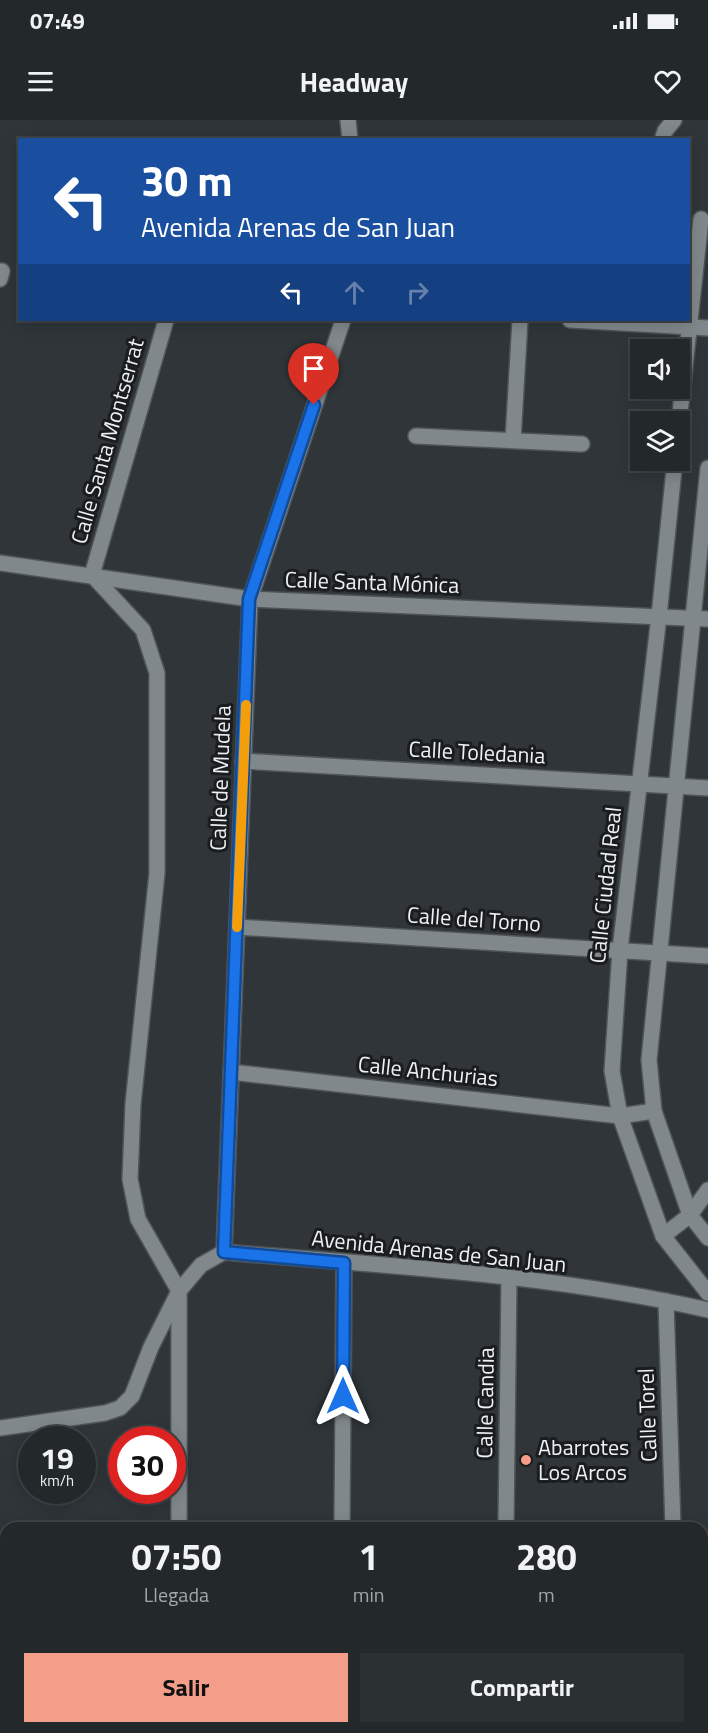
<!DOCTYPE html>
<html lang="es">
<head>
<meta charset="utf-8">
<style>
  body { margin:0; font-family:"Titillium Web",sans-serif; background:#2b3033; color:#f1f3f6; height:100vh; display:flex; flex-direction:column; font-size:22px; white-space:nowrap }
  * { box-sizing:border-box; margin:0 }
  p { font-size:20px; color:#a3a6a9 }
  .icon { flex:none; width:33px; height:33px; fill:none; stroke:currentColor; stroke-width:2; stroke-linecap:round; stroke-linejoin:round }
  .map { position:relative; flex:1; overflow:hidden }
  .details { position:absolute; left:0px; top:1402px; width:708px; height:212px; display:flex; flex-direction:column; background:#23282b; border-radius:18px 18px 0 0; box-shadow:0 3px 15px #0003,0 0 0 2px #404447 }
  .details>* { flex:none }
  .hud { position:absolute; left:18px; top:18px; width:672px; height:183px; border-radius:0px; box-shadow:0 3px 15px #0003,0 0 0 2px #404447; background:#1a4fa0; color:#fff; overflow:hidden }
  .fabs { position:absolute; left:630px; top:219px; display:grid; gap:12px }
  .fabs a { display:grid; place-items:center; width:60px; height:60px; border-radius:0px; background:#23282b; box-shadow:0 3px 15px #0003,0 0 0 2px #404447; font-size:30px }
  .speed { position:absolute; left:18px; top:1306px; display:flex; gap:12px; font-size:30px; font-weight:700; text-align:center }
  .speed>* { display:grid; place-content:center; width:78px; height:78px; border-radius:50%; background:#23282b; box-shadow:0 3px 15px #0003,0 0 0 2px #404447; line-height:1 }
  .speed small { font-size:15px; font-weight:400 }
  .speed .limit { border:9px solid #d22; background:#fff; color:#111 }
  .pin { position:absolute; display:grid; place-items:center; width:51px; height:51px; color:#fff; margin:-62px -26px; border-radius:50% 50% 50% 0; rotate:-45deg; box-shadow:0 0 6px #0007 }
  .pin .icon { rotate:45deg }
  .me { position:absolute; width:66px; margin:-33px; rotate:0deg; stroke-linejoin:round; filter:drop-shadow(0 0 4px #0008) }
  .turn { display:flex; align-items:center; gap:21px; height:126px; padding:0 24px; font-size:27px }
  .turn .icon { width:78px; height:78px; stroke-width:2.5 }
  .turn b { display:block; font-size:42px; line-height:51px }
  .lanes { display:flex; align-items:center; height:57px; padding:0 24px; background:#0003; justify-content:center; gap:30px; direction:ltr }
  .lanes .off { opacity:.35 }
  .eta { display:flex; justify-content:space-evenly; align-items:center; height:102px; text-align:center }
  .eta b { font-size:36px; font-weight:700; line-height:42px }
  .action { display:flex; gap:12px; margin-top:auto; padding:12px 24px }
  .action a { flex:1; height:69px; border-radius:0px; background:#f49e89; color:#111; font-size:24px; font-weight:700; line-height:69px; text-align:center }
  .action a+a { background:#2b3033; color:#f1f3f6 }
  .status { display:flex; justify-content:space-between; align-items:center; height:42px; padding:0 30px; background:#23282b; direction:ltr }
  .status svg { height:16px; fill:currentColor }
  header { display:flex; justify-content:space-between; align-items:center; height:78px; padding:0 24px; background:#23282b; font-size:27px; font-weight:700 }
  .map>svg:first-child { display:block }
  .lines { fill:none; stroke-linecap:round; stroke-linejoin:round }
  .minor-casing { stroke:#4f5457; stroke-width:18 }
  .minor { stroke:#81888c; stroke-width:15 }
  .route-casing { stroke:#114b97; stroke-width:15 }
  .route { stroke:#1a73e8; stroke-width:10 }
  .slow { stroke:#f59e0b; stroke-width:10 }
  .poi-dot { fill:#f49e89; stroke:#1a1c1e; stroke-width:2 }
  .labels { text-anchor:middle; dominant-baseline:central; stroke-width:6; stroke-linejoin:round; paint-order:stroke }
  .street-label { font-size:22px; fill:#edf1f3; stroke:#1a1c1e }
  .poi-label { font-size:22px; fill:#edf1f3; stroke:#1a1c1e; text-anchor:start }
</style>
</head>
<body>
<div class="status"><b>07:49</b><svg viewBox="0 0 49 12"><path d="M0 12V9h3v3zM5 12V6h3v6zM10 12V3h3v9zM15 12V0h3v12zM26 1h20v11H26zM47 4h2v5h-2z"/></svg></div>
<header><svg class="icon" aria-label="menu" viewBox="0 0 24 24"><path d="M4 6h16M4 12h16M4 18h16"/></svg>Headway<svg class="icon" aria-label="heart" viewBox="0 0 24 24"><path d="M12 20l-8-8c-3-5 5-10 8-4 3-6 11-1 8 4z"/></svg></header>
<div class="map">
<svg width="708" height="1613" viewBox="0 0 708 1613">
  <rect width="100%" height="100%" fill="#2f3539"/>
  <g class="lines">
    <defs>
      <g id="minor">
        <polyline points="348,0 350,20"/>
        <polyline points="662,20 665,11 674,0"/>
        <polyline points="0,159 2,151"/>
        <polyline points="166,200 92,455 143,510 157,553 157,753 133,984 130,1059 138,1099 179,1171 179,1408"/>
        <polyline points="570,200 708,208"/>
        <polyline points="679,302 701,99"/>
        <polyline points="416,316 582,324"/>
        <polyline points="513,320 520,200"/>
        <polyline points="675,340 659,496 620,830 612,951 620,996 663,1116 708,1173"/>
        <polyline points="708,348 649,940 654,991 690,1095 708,1118"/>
        <polyline points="0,443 250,479 708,499"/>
        <polyline points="243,641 708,668"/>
        <polyline points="237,807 708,836"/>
        <polyline points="231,952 620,996 654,991"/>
        <polyline points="663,1116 690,1095 708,1070"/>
        <polyline points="224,1132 250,479 343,200"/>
        <polyline points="666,1181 673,1408"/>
        <path d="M0,1308L105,1293L120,1288L132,1276L151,1227L179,1171L201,1145L224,1132C386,1146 549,1154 708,1190"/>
        <polyline points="342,1408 344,1143"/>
        <polyline points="506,1408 509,1157"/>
        <polyline points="702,1436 708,1428"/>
        <polyline points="179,1613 179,1608"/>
        <polyline points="341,1613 341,1608"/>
        <polyline points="504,1613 504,1608"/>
        <polyline points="566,1613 569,1608"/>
      </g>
    </defs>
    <!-- minor casing -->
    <use href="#minor" class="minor-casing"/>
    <!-- minor -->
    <use href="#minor" class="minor"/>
  </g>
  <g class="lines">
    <defs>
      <polyline id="route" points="314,285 249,479 224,1132 344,1143 343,1276"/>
    </defs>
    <!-- route casing -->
    <use href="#route" class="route-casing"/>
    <!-- route -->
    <use href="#route" class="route"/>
    <!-- slow -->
    <polyline class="slow" points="237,807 246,585"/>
  </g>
  <!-- markers -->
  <circle class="poi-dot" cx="526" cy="1340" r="6"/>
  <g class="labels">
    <!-- street labels -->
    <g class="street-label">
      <text transform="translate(107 321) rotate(-74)">Calle Santa Montserrat</text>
      <text transform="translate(372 462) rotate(2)">Calle Santa Mónica</text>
      <text transform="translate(477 632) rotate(3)">Calle Toledania</text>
      <text transform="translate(220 658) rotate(-88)">Calle de Mudela</text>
      <text transform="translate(605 765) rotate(-84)">Calle Ciudad Real</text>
      <text transform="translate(474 799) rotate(4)">Calle del Torno</text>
      <text transform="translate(428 951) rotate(6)">Calle Anchurias</text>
      <text transform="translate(439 1131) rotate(6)">Avenida Arenas de San Juan</text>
      <text transform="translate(485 1283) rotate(-89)">Calle Candia</text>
      <text transform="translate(647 1295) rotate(-92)">Calle Torel</text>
    </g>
    <!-- poi labels -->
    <g class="poi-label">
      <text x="538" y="1327">Abarrotes<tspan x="538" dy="25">Los Arcos</tspan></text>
    </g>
  </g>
</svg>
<div class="fabs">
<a><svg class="icon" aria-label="sound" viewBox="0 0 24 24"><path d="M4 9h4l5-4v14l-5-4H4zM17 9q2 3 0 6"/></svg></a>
<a><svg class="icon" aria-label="layers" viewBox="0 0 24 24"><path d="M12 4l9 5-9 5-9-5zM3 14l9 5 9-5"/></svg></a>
</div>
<div class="speed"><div>19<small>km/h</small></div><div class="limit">30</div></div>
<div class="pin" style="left:314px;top:285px;background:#d93025"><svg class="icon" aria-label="arrive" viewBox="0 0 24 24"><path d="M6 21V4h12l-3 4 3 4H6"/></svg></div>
<svg class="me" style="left:343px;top:1276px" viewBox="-20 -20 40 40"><path d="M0-17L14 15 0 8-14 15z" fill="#1a73e8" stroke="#fff" stroke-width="4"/></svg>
<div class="hud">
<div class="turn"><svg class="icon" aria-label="left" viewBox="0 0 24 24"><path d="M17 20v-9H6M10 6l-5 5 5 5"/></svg><div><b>30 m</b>Avenida Arenas de San Juan</div></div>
<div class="lanes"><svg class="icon" aria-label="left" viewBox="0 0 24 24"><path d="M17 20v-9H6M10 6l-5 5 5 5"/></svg><svg class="icon off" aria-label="ahead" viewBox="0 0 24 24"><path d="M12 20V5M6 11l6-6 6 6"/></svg><svg class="icon off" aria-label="right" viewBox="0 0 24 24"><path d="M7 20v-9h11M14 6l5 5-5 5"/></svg></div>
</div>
<section class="details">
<div class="eta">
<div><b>07:50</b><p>Llegada</p></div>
<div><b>1</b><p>min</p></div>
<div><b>280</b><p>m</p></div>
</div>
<div class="action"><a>Salir</a><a>Compartir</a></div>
</section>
</div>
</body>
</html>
